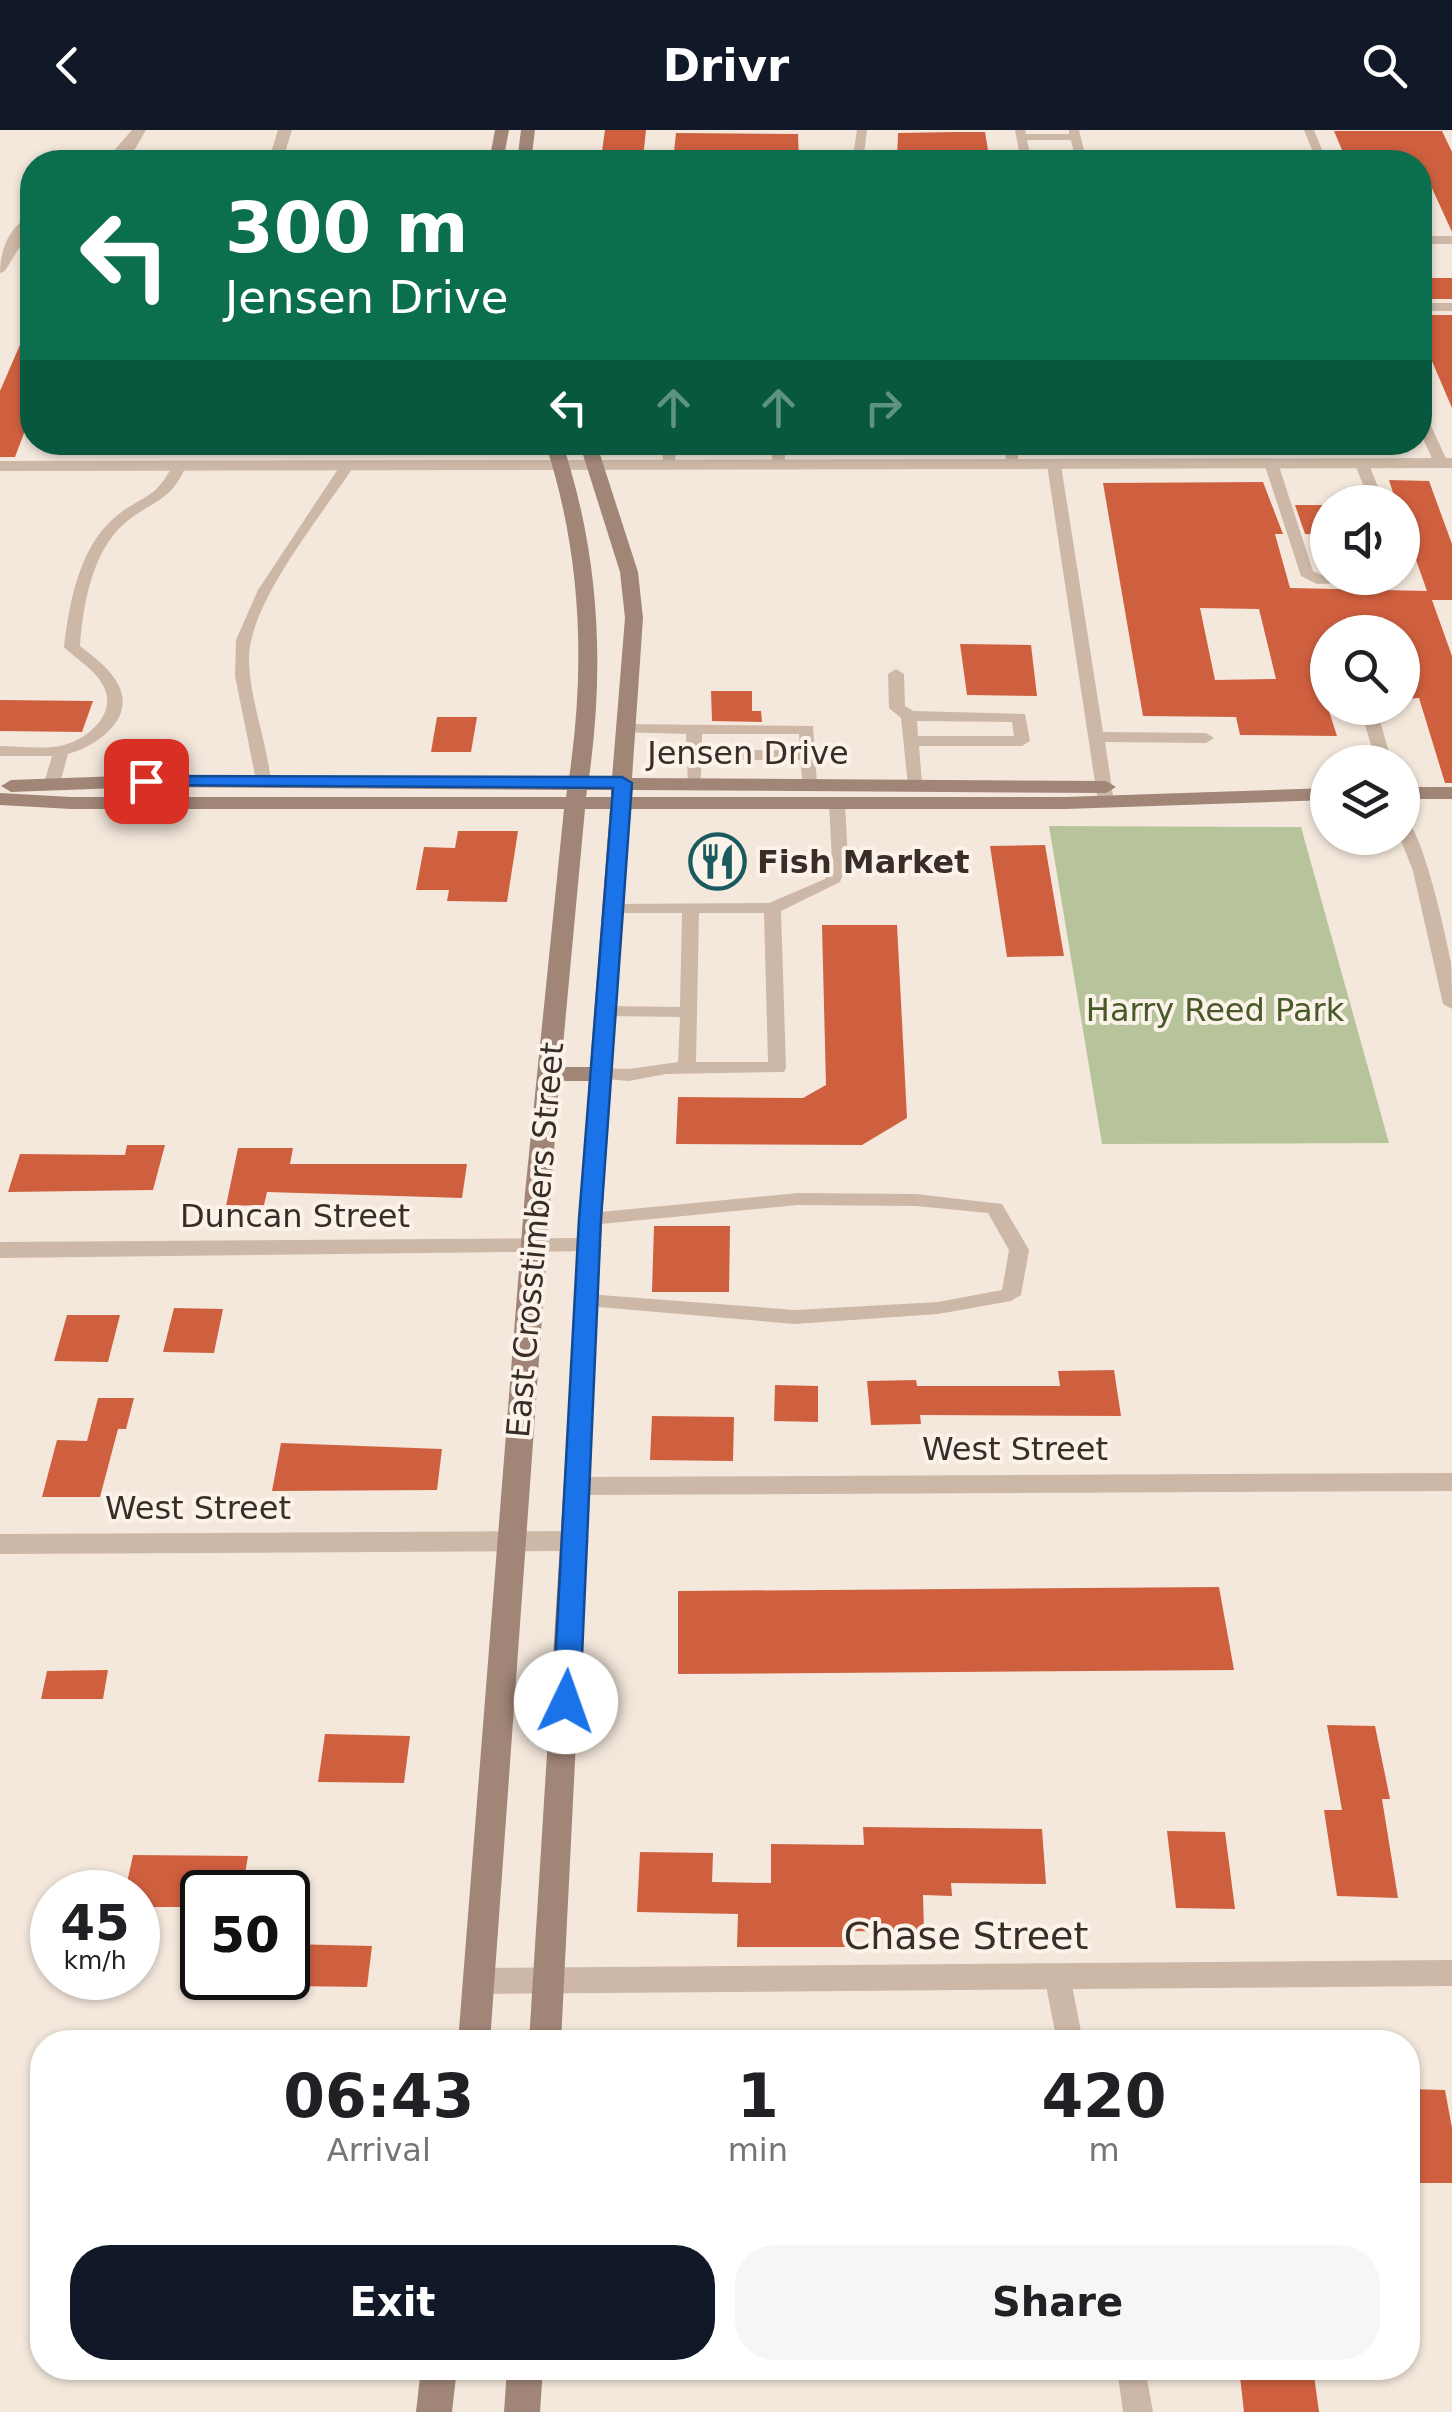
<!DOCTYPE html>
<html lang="en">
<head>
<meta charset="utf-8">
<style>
  body { margin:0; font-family:"DejaVu Sans",sans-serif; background:#f6f6f6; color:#202124; height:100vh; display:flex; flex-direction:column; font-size:38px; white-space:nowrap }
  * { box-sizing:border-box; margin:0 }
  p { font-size:32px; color:#757577 }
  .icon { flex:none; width:55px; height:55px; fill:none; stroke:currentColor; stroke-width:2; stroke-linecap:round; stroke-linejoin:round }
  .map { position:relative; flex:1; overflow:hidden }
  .details { position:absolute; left:30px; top:1900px; width:1390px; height:350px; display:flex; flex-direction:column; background:#fff; border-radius:40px; box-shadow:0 2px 8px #0004 }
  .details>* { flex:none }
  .top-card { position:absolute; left:20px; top:20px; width:1412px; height:305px; border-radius:40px; box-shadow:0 2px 8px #0004; background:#0b6e4f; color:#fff; overflow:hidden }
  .controls { position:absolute; left:1310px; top:355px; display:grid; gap:20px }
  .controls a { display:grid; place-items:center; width:110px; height:110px; border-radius:50%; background:#fff; box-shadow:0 2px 8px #0004; font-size:50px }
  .speed { position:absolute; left:30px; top:1740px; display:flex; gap:20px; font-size:50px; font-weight:700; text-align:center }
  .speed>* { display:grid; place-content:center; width:130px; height:130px; border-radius:50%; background:#fff; box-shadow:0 2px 8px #0004; line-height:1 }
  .speed small { font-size:25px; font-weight:400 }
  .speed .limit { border:5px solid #111; border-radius:15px; background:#fff; color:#111 }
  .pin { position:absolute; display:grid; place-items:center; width:85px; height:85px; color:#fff; margin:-42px; border-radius:20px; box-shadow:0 5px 15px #0006 }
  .me { position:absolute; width:110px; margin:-55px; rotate:3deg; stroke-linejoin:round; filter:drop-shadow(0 0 8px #0008) }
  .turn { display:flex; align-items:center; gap:35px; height:210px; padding:0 40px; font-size:45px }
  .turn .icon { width:130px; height:130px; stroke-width:2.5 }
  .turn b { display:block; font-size:70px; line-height:85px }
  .lanes { display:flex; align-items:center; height:95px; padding:0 40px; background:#0003; justify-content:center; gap:50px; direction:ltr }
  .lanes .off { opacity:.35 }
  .eta { display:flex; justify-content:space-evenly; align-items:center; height:170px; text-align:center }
  .eta b { font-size:60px; font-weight:700; line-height:70px }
  .cta { display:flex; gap:20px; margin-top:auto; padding:20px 40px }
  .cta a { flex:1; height:115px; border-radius:40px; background:#111827; color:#fff; font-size:40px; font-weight:700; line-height:115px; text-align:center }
  .cta a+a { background:#f6f6f6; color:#202124 }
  header { display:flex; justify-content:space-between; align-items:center; height:130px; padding:0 40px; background:#111827; color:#fff; font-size:45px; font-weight:700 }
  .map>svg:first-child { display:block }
  .green { fill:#b7c49b }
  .building { fill:#cf603f; fill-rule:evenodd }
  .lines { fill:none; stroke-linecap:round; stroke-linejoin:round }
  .service { fill:#cdb8a7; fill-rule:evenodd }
  .minor { fill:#cdb8a7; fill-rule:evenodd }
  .secondary { fill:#a18678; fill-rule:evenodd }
  .route { fill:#1a73e8; stroke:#114b97; stroke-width:2.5 }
  .labels { text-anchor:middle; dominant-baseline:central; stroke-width:8; stroke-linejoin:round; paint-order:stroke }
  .street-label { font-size:32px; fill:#392d28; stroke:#fbf2e9 }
  .poi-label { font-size:32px; font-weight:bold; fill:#392d28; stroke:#fbf2e9; text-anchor:start }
  .park-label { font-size:32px; fill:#48592a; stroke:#fbf2e9 }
  .near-street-label { font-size:38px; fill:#392d28; stroke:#fbf2e9 }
</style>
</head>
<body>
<header><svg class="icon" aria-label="back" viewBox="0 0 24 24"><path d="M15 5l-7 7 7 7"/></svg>Drivr<svg class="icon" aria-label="search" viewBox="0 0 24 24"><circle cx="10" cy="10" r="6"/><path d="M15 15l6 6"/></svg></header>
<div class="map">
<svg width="1452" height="2282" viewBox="0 0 1452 2282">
  <rect width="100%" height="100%" fill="#f4e8dc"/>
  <!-- green -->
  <polygon class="green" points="1049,696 1301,697 1389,1013 1102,1014"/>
  <!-- building -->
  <g class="building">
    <polygon points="605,0 646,0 643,28 601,28"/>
    <polygon points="1334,1 1442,1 1452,22 1452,102 1420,32 1347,32"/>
    <polygon points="956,2 985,2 990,32 897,32 898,3"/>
    <polygon points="676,3 798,4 799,32 673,32"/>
    <rect x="1420" y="148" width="32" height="21"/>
    <polygon points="1420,185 1452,185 1452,278 1420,203"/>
    <polygon points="32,187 32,282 15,327 0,327 0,261"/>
    <path d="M1389,350L1429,351L1452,414V470H1432L1452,526V653H1445L1419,568L1402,569V502H1328V578L1337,606L1240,605L1236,587L1143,586L1103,353L1263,352L1283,404H1275L1290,458L1427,461L1402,390V372H1396ZM1200,478L1259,479L1276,549L1215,550Z"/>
    <polygon points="1295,375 1328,375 1328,405 1305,404"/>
    <polygon points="960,514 1031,515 1037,566 967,565"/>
    <polygon points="711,561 752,561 752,581 761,581 762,592 712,591"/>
    <polygon points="0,570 93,571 82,602 0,601"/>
    <polygon points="437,587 477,587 471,622 431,622"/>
    <polygon points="458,701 518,701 507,772 447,771 449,760 416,760 424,717 455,718"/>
    <polygon points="1045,715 1064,826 1007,827 990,716"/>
    <polygon points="822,795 897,795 907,988 862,1015 676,1014 678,967 803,968 826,955"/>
    <polygon points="127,1015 165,1015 153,1060 8,1062 20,1024 125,1025"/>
    <polygon points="238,1018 293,1018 290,1034 467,1034 462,1068 267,1062 264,1075 226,1076"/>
    <polygon points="654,1096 730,1096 729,1162 652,1162"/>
    <polygon points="174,1178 223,1179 214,1223 163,1222"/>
    <polygon points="67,1185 120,1185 108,1232 54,1231"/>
    <polygon points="1114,1240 1121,1286 920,1285 921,1294 871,1295 867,1251 916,1250 917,1256 1060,1256 1058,1241"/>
    <polygon points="775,1255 818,1256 818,1292 774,1291"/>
    <polygon points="98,1268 134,1268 126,1299 118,1299 100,1367 42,1367 57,1310 87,1311"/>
    <polygon points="652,1286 734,1287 733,1331 650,1330"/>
    <polygon points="281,1313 442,1319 437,1360 272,1361"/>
    <polygon points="1219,1457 1234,1540 678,1544 678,1461"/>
    <polygon points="108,1540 103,1569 41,1569 47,1541"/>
    <polygon points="1327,1595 1375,1596 1390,1669 1382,1669 1398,1768 1337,1766 1324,1680 1342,1680"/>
    <polygon points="325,1604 410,1606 404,1653 318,1652"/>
    <polygon points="863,1697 1042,1699 1046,1754 951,1753 952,1766 923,1765 924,1802 850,1801 851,1817 737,1817 738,1784 637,1782 640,1722 713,1723 712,1752 771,1753 771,1714 864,1715"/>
    <polygon points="1167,1701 1225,1702 1235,1779 1176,1778"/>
    <polygon points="133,1725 248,1726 242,1762 202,1762 202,1777 138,1777 138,1762 125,1762"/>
    <polygon points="288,1814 372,1816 367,1857 288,1856"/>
    <polygon points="1408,1959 1445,1960 1452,1998 1452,2053 1408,2053"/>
    <polygon points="1239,2238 1313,2238 1319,2282 1244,2282"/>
  </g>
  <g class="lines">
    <!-- service -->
    <g class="service">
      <polygon points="857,0 867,0 863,32 852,32"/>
      <polygon points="1015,0 1025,0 1026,4 1069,4 1069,0 1079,0 1087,32 1076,32 1071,10 1027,10 1032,32 1021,32"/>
      <polygon points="1304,0 1314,0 1327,32 1317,32"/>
      <rect x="1420" y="106" width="32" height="8"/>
      <rect x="1420" y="173" width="32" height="8"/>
      <polygon points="1420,283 1427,287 1448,333 1446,336 1434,333 1420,302"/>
      <polygon points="662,312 676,312 675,334 663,331"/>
      <polygon points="772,312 786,312 784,338 772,335"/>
      <polygon points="1003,312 1017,312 1019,338 1007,335"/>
      <polygon points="1361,328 1368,332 1384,372 1370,372 1354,332"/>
      <polygon points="1271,329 1278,333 1313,441 1328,448 1402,448 1402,445 1403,451 1317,454 1301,446 1264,333"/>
      <polygon points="1054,331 1061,335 1103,602 1206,603 1214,608 1206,613 1105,612 1114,672 1106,677 1098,672 1047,335"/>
      <path d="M174,333L186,336C171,372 151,371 125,393C92,421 83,475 80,516C94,527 111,539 119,556C135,590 96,616 68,624L60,653L58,656H46L44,653L52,626H0V616C20,616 45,620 64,615C88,609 117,584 104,557C96,540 77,530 64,517C69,474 79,419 113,389C142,363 153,374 174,333Z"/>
      <path d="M342,333L354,336C323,384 247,474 249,531C250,571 267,612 271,652L263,657L257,655L235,546L236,510L258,460Z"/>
      <path d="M896,539L904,544L905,576L913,581L1025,584L1030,611L1022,616H919L922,653L920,656H908L901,588L889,578L888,544ZM917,591L1012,592L1014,606H918Z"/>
      <polygon points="1371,583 1379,588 1392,632 1376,632 1363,588"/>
      <path d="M625,594L813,596L817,653L815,656H803L800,630H702L700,656H688L686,604L619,602L617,599ZM702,604H799L800,620H702Z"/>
      <path d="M837,668L845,673L848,731L840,752L781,781L786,938L784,942L666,944L629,951L594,948L592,944L601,938L629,939L678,932L680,887L606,886L597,881L606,876L680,877L682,783H614L608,782L605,778L608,774L769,773L825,749L832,731L829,673ZM699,783H764L768,932H696Z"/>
      <path d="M1402,685C1422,695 1446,806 1451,832C1452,847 1452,864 1452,879L1443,874L1413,741L1400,708Z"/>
      <polygon points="798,1063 916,1064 1002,1074 1029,1120 1021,1165 1011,1171 938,1184 795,1194 587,1176 577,1170 587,1164 795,1180 938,1172 1002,1160 1009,1120 988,1083 916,1076 798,1075 590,1095 580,1089 590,1083"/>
      <polygon points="1057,1835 1066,1838 1070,1845 1083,1912 1057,1912 1044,1845 1048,1838"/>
      <polygon points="1117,2238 1145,2238 1153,2282 1123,2282"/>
    </g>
    <!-- minor -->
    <g class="minor">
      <polygon points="132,0 146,0 135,19 119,32 104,32"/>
      <polygon points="278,0 292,0 282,32 268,32"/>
      <path d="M32,84V97L5,141L0,143C0,118 10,96 32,84Z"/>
      <polygon points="1452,328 1452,338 0,341 0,331"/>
      <polygon points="590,1108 599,1111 602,1116 599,1121 0,1128 0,1112"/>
      <polygon points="1452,1343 1452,1361 579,1365 569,1363 565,1356 569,1349 579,1347"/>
      <polygon points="575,1401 585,1404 589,1411 585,1418 575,1421 0,1424 0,1404"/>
      <polygon points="1452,1830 1452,1856 480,1864 469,1860 464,1851 469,1842 480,1838"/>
    </g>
    <!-- secondary -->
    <g class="secondary">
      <polygon points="495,0 509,0 503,32 489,32"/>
      <polygon points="521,0 535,0 531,32 517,32"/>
      <path d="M545,312H562C599,422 605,533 589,648H612L625,488L620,442L579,312H596L638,442L643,488L632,648L1106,651L1116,657L1106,663L632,660L631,667H1065L1328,658V670L1065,679H630L602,1089L561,1912H529L589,951H559L490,1912H458L525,1063L564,679H71L0,675V663L71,667H566L567,660L147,657L11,662L1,656L11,650L147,645L569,648C586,533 581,422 545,312ZM587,660H611V667H586ZM585,679H610L590,937H561Z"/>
      <rect x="1402" y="657" width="50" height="12"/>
      <polygon points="421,2238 457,2238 452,2282 416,2282"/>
      <polygon points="507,2238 543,2238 540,2282 504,2282"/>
    </g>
  </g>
  <!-- route -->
  <polygon class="route" points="146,646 622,647 632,653 601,1089 580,1572 576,1579 557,1579 553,1572 579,1089 613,658 140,655 137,651"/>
  <!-- icons -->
  <defs>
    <symbol id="restaurant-ring" viewBox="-11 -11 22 22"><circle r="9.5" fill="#fbf2e9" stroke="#1a5a5e" stroke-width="1.5"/><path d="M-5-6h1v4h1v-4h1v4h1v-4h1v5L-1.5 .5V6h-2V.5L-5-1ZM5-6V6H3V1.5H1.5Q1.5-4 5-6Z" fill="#1a5a5e"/></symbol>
  </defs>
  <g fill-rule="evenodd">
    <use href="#restaurant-ring" x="686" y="700" width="63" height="63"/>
  </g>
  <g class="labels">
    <!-- street labels -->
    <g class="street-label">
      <text x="748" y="623">Jensen Drive</text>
      <text x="295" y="1086">Duncan Street</text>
      <text transform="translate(535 1110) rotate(-85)">East Crosstimbers Street</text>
      <text x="1015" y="1319">West Street</text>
      <text x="198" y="1378">West Street</text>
    </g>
    <!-- poi labels -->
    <g class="poi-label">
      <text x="757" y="732">Fish Market</text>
    </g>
    <!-- park labels -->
    <g class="park-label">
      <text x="1215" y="880">Harry Reed Park</text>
    </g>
    <!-- near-street labels -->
    <g class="near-street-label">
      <text x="966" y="1806">Chase Street</text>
    </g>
  </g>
</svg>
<div class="controls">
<a><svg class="icon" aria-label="sound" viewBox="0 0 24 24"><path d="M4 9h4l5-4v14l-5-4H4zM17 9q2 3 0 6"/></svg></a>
<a><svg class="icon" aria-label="search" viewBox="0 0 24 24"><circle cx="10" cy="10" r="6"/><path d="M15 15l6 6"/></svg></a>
<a><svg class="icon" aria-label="layers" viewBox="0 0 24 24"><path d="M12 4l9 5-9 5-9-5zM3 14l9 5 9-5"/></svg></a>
</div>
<div class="speed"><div>45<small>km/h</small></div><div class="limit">50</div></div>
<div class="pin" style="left:146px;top:651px;background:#d93025"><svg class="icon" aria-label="arrive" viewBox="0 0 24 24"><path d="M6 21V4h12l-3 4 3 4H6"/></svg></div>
<svg class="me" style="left:566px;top:1572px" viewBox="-20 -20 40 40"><circle r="19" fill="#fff"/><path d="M0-13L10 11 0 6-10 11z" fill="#1a73e8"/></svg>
<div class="top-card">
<div class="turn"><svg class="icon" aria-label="left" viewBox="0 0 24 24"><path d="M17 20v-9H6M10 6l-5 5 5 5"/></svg><div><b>300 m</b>Jensen Drive</div></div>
<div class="lanes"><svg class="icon" aria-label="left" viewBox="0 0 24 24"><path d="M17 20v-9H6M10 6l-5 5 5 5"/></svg><svg class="icon off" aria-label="ahead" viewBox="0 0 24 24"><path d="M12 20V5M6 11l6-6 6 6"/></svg><svg class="icon off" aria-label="ahead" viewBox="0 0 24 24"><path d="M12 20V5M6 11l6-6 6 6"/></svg><svg class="icon off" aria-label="right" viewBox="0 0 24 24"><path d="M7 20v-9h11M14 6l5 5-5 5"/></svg></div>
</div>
<section class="details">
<div class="eta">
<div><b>06:43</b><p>Arrival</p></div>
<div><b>1</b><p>min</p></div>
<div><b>420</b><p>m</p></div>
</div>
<div class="cta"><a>Exit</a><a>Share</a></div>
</section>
</div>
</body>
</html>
